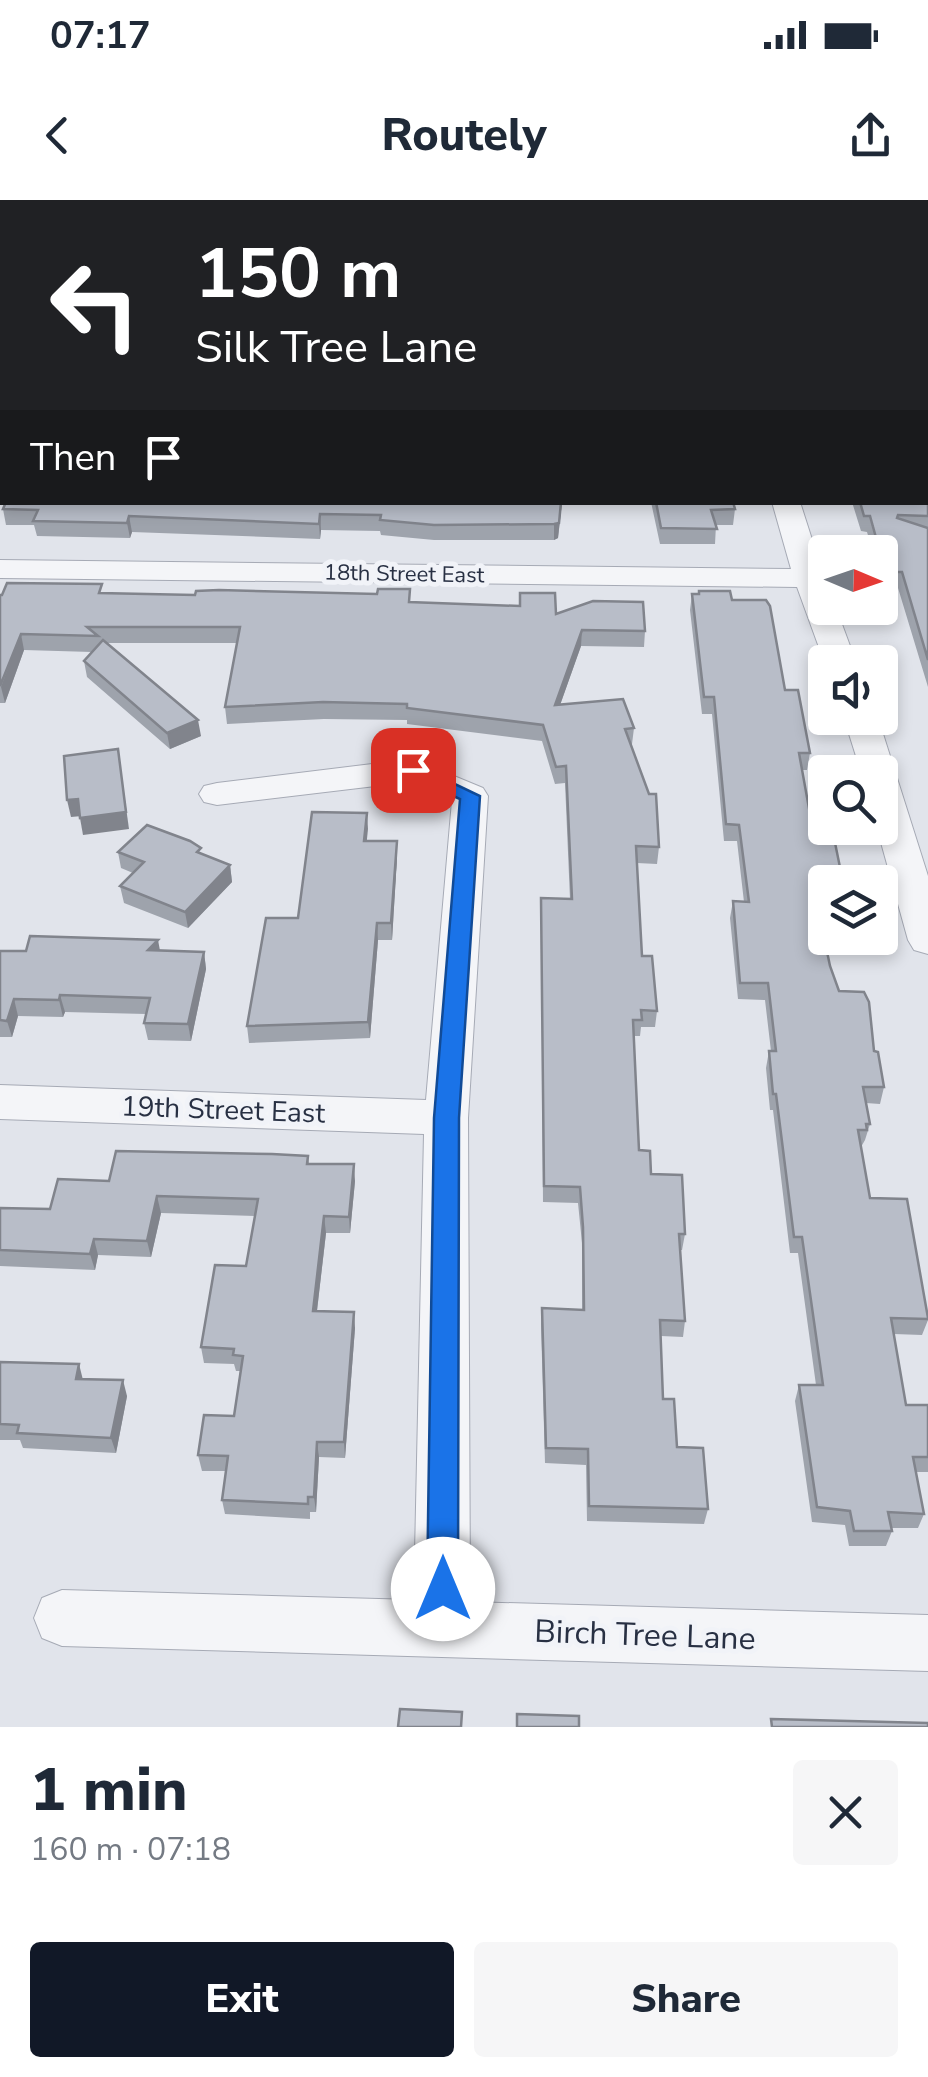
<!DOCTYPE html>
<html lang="en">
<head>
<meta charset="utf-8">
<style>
  body { margin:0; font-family:"Nunito Sans",sans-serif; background:#f6f6f7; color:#1f2937; height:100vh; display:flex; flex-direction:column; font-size:38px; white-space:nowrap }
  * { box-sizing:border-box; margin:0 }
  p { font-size:32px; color:#747a83 }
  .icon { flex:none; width:55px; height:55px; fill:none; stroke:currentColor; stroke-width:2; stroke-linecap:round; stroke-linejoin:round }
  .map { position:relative; height:1527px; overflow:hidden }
  .details { display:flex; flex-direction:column; background:#fff; flex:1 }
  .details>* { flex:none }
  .banner { position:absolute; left:0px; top:0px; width:930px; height:305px; box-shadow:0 5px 15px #0003; background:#202124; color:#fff; overflow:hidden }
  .needle { width:65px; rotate:92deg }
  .fabs { position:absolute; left:808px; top:335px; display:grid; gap:20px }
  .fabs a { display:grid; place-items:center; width:90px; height:90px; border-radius:10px; background:#fff; box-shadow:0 5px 15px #0003; font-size:50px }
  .pin { position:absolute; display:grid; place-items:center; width:85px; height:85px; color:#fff; margin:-42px; border-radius:20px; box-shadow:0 5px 15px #0006 }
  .me { position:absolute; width:110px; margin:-55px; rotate:0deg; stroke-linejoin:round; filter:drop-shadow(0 0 8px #0008) }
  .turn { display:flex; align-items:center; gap:35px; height:210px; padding:0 30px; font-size:45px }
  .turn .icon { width:130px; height:130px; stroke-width:2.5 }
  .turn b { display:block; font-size:70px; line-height:85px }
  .then { display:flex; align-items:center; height:95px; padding:0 30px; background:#0003; gap:20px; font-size:38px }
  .round { display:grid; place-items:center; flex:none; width:105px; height:105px; border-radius:10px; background:#f6f6f7 }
  .overview { display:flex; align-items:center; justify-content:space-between; height:170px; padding:0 30px }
  h1 { font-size:60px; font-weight:800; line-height:75px }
  .action { display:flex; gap:20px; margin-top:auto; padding:20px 30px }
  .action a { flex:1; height:115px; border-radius:10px; background:#111827; color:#fff; font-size:40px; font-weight:800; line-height:115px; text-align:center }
  .action a+a { background:#f6f6f7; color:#1f2937 }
  .status { display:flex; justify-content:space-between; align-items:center; height:70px; padding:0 50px; background:#fff; direction:ltr }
  .status svg { height:28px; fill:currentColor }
  header { display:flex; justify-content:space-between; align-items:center; height:130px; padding:0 30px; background:#fff; font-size:45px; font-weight:800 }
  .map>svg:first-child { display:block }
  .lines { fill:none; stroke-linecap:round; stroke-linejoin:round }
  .minor-casing { stroke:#a6aab5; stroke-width:2 }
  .minor { fill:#f4f5f8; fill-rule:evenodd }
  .wall { fill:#9ea3ac }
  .shaded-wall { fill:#81848c }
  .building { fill:#b8bdc8; stroke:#81848c; stroke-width:2.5 }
  .route { fill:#1a73e8; stroke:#114b97; stroke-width:2.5 }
  .labels { text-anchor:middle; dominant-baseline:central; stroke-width:10; stroke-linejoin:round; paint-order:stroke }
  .far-street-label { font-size:22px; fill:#283043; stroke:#f1f3f8 }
  .street-label { font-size:28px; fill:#283043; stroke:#f1f3f8 }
  .near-street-label { font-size:32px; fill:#283043; stroke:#f1f3f8 }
</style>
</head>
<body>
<div class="status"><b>07:17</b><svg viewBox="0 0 49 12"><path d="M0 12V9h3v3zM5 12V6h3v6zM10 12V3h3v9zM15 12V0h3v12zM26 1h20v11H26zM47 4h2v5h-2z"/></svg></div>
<header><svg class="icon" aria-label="back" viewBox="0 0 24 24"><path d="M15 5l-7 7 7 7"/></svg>Routely<svg class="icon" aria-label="share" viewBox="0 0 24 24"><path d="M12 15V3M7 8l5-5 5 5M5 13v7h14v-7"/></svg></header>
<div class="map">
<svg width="928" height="1527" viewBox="0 0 928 1527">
  <rect width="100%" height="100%" fill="#e1e4eb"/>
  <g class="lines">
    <defs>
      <g id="minor">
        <polygon points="2,203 2,223 0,224 0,204"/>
        <polygon points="772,302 800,302 825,380 825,408 836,408 856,462 825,464 797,387 0,378 0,360 791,369"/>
        <polygon points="844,518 878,518 928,676 928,754 914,750 908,740 877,628 880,628 880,572 861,572"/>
        <polygon points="413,559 483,588 488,596 468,918 470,1402 928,1415 928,1471 62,1446 42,1438 34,1418 42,1398 62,1390 414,1400 424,934 0,919 0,885 426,900 452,601 409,582 217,605 204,602 199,594 204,586 217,583"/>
      </g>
    </defs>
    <!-- minor casing -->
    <use href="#minor" class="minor-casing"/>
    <!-- minor -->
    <use href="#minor" class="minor"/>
  </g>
  <!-- wall -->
  <g class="wall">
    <polygon points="928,286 928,487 898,388 890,388 888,381 884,397 880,380 880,352 873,352 867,332 861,331 852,302 928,302"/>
    <polygon points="562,302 558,338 554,340 434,340 381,335 380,331 321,330 320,339 132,332 130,338 37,336 34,325 6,325 3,309"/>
    <polygon points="651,302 733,302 735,309 733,325 716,325 715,344 660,344"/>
    <polygon points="410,389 410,403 556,414 645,431 644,447 581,446 560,505 634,528 632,544 631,545 659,647 657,664 637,663 642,756 657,811 655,827 641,827 640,836 634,836 639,950 685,1034 682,1050 680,1050 685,1121 683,1137 661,1136 663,1199 677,1247 708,1309 704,1324 587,1321 586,1265 545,1263 541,1124 542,1108 582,1110 582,1043 578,1003 543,1002 541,698 570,699 565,583 555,584 542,541 407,524 407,520 324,519 227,524 225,507 237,443 107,443 201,536 170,549 87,477 84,461 92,452 24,450 5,503 0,503 0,395 104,393 195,395 377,394"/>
    <polygon points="692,394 732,400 785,490 810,553 807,570 802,570 812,625 825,682 825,721 820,721 830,766 839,791 874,851 884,887 880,904 866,903 870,924 865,940 861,947 870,998 928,1120 922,1135 894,1134 906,1205 928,1205 928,1272 916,1272 924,1314 918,1328 891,1328 892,1331 886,1346 849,1346 845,1325 812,1322 795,1201 799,1185 816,1185 798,1053 790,1053 773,910 770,910 766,868 769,851 771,851 765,800 738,799 730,718 733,701 744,702 737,641 724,641 712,514 702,514 690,410"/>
    <polygon points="367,613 367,641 397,658 392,740 378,740 370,838 249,843 247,826 298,718"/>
    <polygon points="118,652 202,654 230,665 232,682 188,728 124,703 120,686 133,673 121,668"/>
    <polygon points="160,750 204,752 206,769 191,841 148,840 144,823 146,814 65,812 63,817 18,816 12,837 0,837 0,751"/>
    <polygon points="308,956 309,964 355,981 350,1033 326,1033 317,1111 355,1128 345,1258 319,1257 316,1312 310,1312 310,1319 225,1314 222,1300 226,1271 202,1271 198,1255 234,1216 240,1171 236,1171 234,1164 204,1163 201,1147 246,1066 255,1016 161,1013 151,1057 98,1055 95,1070 0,1066 0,1008 50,1009 109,981"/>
    <polygon points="0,1162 83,1179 127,1196 116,1253 23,1248 20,1240 0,1240"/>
  </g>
  <!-- shaded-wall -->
  <g class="shaded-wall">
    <polygon points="2,96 2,116 0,120 0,101"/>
    <polygon points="562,302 558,338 554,340 554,324"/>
    <polygon points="320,314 321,330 320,339 319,324"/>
    <polygon points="129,316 132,332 130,338 127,323"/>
    <polygon points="582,430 581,446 554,522 555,505"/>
    <polygon points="21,434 24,450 5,503 1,487"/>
    <polygon points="198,520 201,536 170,549 167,533"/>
    <polygon points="118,549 129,629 83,635 80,618"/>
    <polygon points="78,599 82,616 71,617 67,600"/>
    <polygon points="367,613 368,629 365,658 364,641"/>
    <polygon points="397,641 397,658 392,740 391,723"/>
    <polygon points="230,665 232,682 188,728 185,712"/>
    <polygon points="377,723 378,740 370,838 368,822"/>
    <polygon points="158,740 161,756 148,750"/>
    <polygon points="204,752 206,769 191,841 188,824"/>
    <polygon points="60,795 65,812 63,817 59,800"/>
    <polygon points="14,799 18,816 12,837 7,821"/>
    <polygon points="354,964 355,981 350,1033 349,1017"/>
    <polygon points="157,996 161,1013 151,1057 147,1041"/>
    <polygon points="324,1016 326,1033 315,1127 313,1111"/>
    <polygon points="94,1039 98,1055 95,1070 90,1054"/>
    <polygon points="354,1112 355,1128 345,1258 344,1242"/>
    <polygon points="79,1164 83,1180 76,1179"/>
    <polygon points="123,1180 127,1196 116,1253 111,1238"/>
    <polygon points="317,1242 319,1257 316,1312 314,1297"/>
  </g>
  <!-- building -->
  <g class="building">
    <polygon points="149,0 186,0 185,2 148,2"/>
    <polygon points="270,0 310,0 310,2 269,2"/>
    <polygon points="411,0 454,0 454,2 410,2"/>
    <polygon points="528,0 928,0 928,257 928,2 519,2"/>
    <polygon points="0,9 2,10 2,96 0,101"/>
    <polygon points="928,286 928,316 898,315 897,318 928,328 928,460 902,372 893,372 890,364 888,381 870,316 864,316 860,302 928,302"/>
    <polygon points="6,302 561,302 559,323 554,324 434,325 380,320 381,315 320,314 319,324 129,316 127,323 33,321 38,310 3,309"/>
    <polygon points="656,302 733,302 735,309 711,310 717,329 661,328"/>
    <polygon points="7,383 102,384 99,393 195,395 196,391 219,390 377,394 378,389 410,389 409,402 520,406 520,393 555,393 556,414 593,401 643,402 645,431 582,430 555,505 623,499 634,528 625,529 649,594 656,594 659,647 636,646 642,756 652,756 657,811 641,810 642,820 633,820 639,950 650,951 651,974 682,975 685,1034 679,1034 685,1121 660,1120 663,1199 674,1199 677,1247 703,1248 708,1309 589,1306 588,1249 546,1248 542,1108 584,1110 583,1027 580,987 544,986 541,698 572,699 566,566 556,567 543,525 407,508 407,504 323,502 225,507 240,427 87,427 98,436 21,434 0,486 0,395 2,395"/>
    <polygon points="699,391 730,391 732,400 766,400 770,406 785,490 798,490 810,553 799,553 812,625 832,628 843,682 825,682 825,704 817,704 830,766 839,791 864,792 869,802 874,851 878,852 884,887 863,887 870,924 866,924 867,930 858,930 870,998 907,999 928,1118 928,1119 891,1118 906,1205 928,1205 928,1257 913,1257 924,1314 888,1312 892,1331 854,1331 850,1311 817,1307 799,1185 823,1185 802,1037 794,1037 776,894 773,894 769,851 776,851 768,783 740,783 733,701 749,702 739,625 726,624 714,497 704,497 692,394 699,394"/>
    <polygon points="103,440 198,520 167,533 84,461"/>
    <polygon points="118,549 126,612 80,618 78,599 67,600 64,556"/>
    <polygon points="312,612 367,613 364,641 397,641 391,723 377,723 368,822 247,826 266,718 298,718"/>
    <polygon points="147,625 190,641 201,648 197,652 230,665 185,712 120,686 144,662 118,652"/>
    <polygon points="30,736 158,740 148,750 204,752 188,824 144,823 150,798 60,795 59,800 14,799 7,821 0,820 0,751 26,751"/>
    <polygon points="116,951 272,954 308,956 307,964 354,964 349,1017 324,1016 313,1111 354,1112 344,1242 317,1242 314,1297 308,1297 308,1304 222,1300 228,1256 198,1255 204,1215 234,1216 243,1156 233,1155 234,1149 201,1147 215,1065 246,1066 258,999 157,996 147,1041 94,1039 90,1054 0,1050 0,1008 50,1009 58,979 109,981"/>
    <polygon points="0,1162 79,1164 76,1179 123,1180 111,1238 17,1233 19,1225 0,1224"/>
    <polygon points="400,1509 462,1512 461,1527 398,1527"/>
    <polygon points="517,1514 579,1516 579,1527 517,1527"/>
    <polygon points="771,1519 928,1523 928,1527 772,1527"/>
  </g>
  <!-- route -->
  <polygon class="route" points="413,564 480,596 459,918 458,1389 454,1400 443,1405 432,1400 427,1389 434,918 460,599 406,574 406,566"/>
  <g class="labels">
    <!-- far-street labels -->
    <g class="far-street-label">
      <text transform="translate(404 374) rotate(1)">18th Street East</text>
    </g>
    <!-- street labels -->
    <g class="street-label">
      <text transform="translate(223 910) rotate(2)">19th Street East</text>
    </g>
    <!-- near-street labels -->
    <g class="near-street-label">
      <text transform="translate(645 1435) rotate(2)">Birch Tree Lane</text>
    </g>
  </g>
</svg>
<div class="fabs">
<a><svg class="needle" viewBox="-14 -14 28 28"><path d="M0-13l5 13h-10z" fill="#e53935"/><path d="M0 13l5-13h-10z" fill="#747a83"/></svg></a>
<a><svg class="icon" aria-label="sound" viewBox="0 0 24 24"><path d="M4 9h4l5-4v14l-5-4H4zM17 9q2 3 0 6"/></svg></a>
<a><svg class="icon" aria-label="search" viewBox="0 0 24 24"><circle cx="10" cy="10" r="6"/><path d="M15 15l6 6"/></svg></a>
<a><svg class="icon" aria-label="layers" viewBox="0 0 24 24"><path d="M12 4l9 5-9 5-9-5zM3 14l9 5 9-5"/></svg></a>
</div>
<div class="pin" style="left:413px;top:570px;background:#d93025"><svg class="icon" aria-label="arrive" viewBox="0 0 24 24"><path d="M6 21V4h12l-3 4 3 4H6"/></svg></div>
<svg class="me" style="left:443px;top:1389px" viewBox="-20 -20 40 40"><circle r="19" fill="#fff"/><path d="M0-13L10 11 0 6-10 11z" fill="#1a73e8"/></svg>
<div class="banner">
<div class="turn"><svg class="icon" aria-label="left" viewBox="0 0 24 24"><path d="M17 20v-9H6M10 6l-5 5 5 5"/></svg><div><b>150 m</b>Silk Tree Lane</div></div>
<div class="then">Then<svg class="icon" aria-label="arrive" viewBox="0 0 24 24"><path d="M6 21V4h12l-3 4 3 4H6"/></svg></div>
</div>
</div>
<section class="details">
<div class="overview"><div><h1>1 min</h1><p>160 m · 07:18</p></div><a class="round"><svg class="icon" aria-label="close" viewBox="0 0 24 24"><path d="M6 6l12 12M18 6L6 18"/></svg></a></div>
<div class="action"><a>Exit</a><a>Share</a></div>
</section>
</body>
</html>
